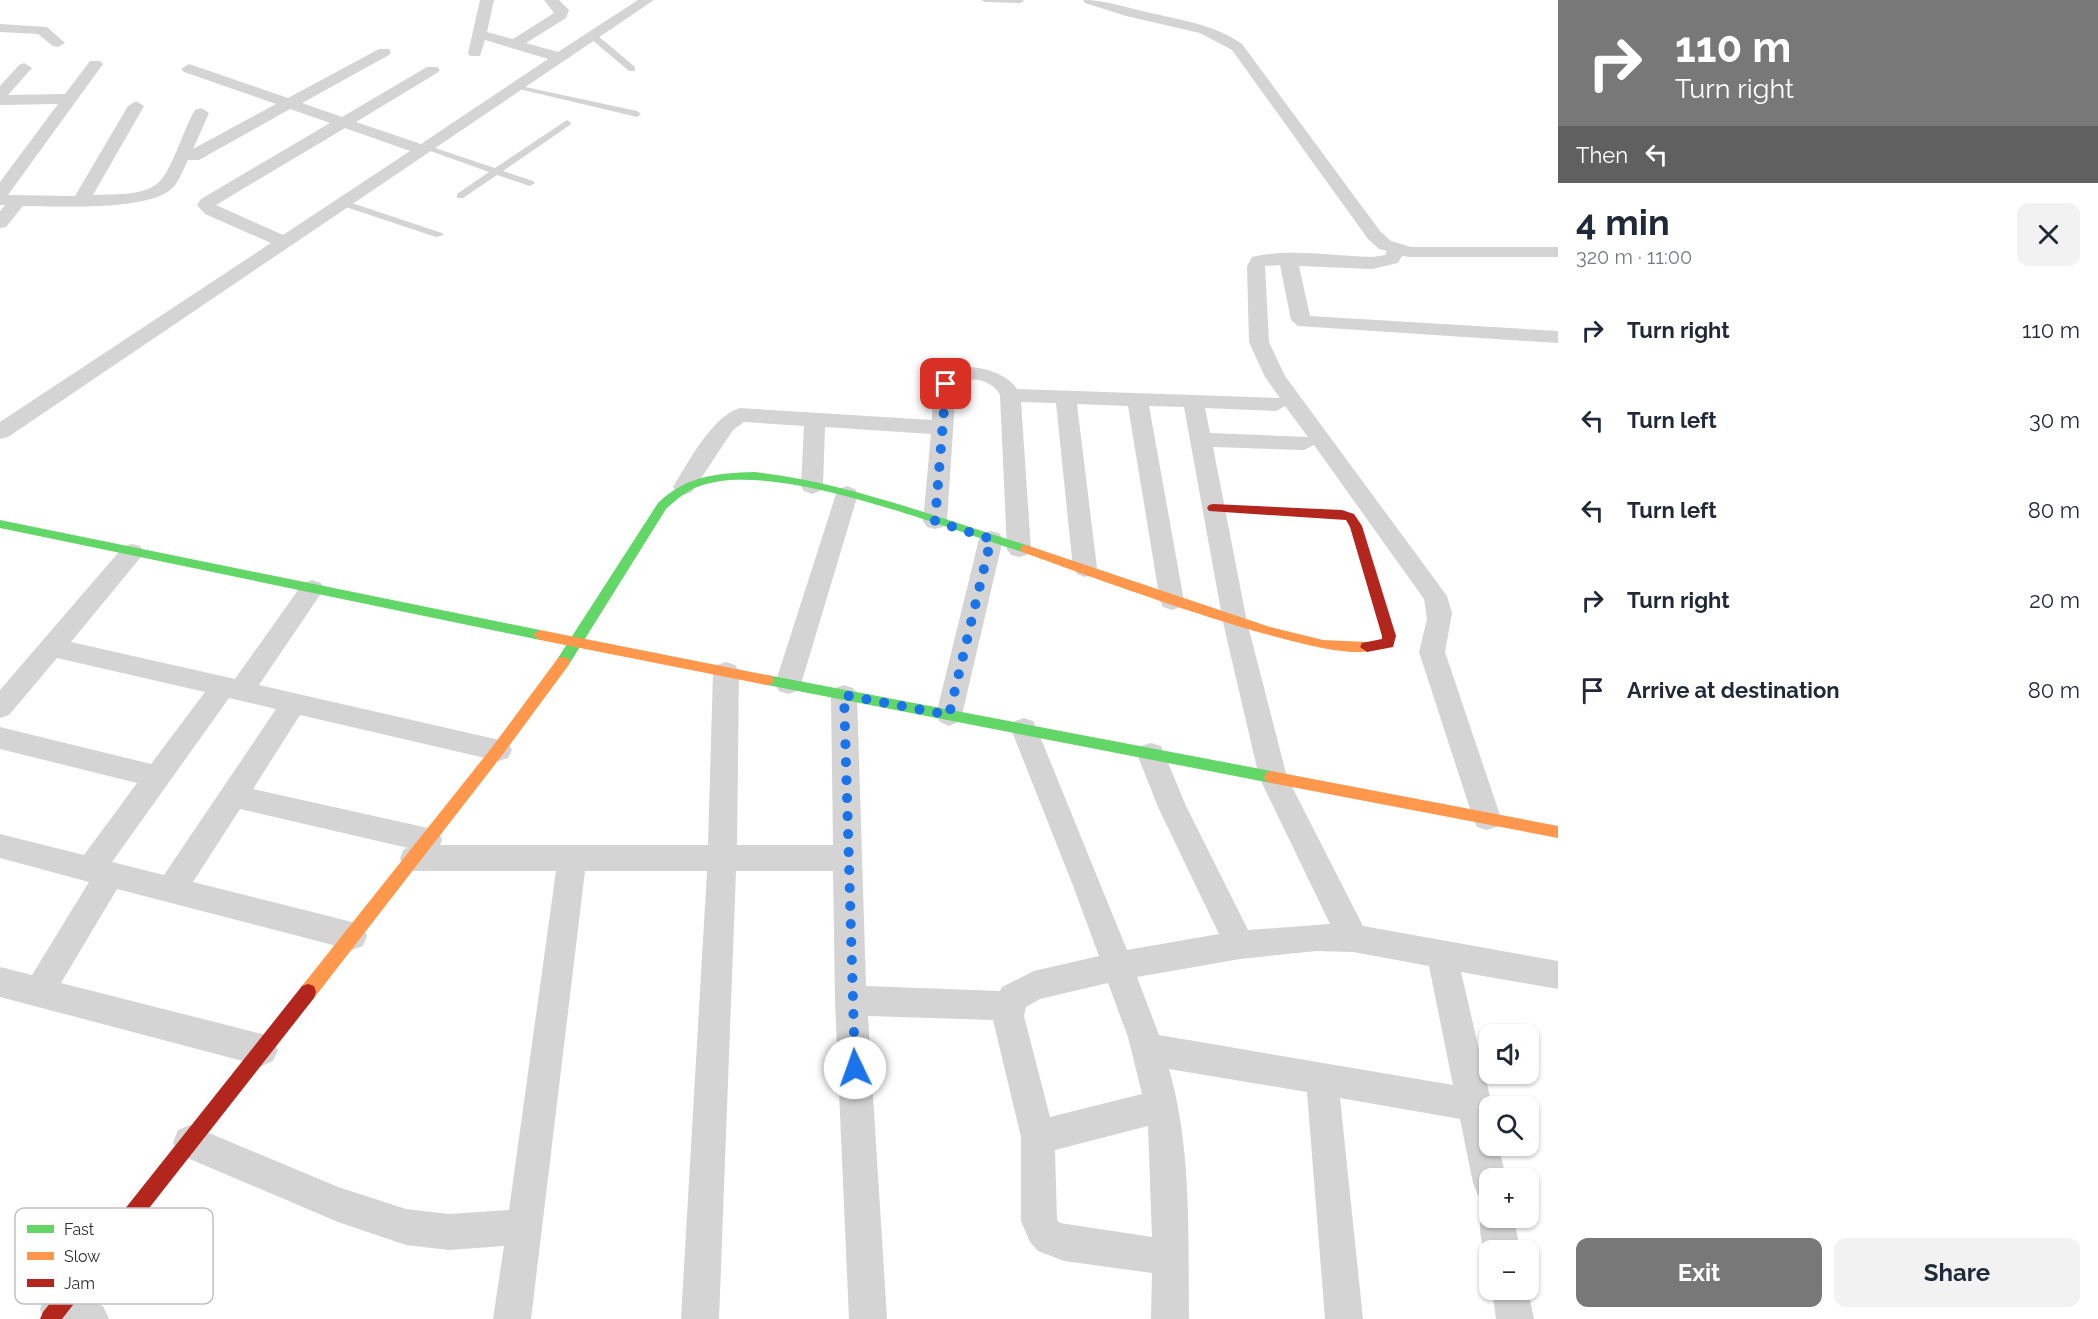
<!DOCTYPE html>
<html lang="en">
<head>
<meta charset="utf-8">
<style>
  body { margin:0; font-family:Raleway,sans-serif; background:#f2f2f3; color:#1f2937; height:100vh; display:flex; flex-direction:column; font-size:22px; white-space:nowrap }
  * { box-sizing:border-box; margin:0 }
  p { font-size:20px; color:#747a83 }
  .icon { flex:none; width:33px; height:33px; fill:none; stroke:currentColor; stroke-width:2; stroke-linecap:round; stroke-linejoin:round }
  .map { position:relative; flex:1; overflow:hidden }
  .drawer { display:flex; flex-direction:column; background:#fff; width:540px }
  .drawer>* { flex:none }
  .hud { background:#787878; color:#fff; overflow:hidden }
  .buttons { position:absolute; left:1479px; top:1024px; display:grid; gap:12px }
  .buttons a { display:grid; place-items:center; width:60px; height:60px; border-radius:12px; background:#fff; box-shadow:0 2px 4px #0004; font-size:30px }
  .pin { position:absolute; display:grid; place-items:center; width:51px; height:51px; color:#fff; margin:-26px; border-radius:12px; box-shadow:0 3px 9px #0006 }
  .me { position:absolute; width:66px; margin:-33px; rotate:357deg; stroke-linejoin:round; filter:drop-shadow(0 0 4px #0008) }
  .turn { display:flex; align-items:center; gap:21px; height:126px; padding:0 18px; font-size:27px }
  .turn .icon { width:78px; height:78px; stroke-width:2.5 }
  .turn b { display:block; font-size:42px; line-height:51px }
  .then { display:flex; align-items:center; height:57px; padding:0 18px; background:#0003; gap:12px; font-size:22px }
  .round { display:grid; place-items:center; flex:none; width:63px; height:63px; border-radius:12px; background:#f2f2f3 }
  .overview { display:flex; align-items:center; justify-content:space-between; height:102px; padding:0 18px }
  h1 { font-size:36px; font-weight:700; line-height:45px }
  .action { display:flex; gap:12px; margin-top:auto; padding:12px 18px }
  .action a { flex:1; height:69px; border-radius:12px; background:#787878; color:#fff; font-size:24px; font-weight:700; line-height:69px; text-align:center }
  .action a+a { background:#f2f2f3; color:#1f2937 }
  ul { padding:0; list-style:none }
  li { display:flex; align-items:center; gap:18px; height:90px; padding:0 18px }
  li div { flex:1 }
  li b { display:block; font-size:22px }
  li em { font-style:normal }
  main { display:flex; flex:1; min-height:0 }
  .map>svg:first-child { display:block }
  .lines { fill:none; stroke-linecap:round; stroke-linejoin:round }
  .lane { fill:#d4d4d4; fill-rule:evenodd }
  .street { fill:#d4d4d4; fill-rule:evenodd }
  .fast { fill:#63d668; fill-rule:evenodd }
  .slow { fill:#ff974d; fill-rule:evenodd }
  .jam { fill:#b3261e; fill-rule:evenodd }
  .route { stroke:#1a73e8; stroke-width:10; stroke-dasharray:0 18 }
  .key { fill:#fff; stroke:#c1c1c1; stroke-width:1.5 }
  .key-label { font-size:16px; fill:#2f2f2f }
</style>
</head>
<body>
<main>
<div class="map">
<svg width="1558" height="1319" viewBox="0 0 1558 1319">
  <rect width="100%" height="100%" fill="#fff"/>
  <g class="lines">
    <!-- lane -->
    <g class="lane">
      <polygon points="981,0 1023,0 1024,1 1020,3 985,2"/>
      <polygon points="591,35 597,35 635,67 635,71 629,71 591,39"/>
      <polygon points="516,85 637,111 641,114 637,117 519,89 516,89"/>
      <polygon points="567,120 571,123 570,125 503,171 533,181 535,183 530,186 497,175 463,198 457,198 457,194 489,172 422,148 429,146 495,168"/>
      <polygon points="343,200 442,233 444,235 436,237 340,205 338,203"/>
    </g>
    <!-- street -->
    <g class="street">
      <path d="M480,0H494L487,32L513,39L554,13L544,0H559L569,10L566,18L526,43L558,52L638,0H654L8,437L0,439V422L271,243L205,214L197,205L201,199L330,123L290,109L199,160H188C183,170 178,185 169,191C141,211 57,206 23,206L6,227L0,228V211L5,205H0V182L58,104L0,105V86L19,65L24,63L32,68L8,95L65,94L90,61H100L103,64L8,195L75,196L128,106L136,101L144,106L93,195C113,194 140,196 157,184C171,174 184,127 195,110L201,108L209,113L193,149L276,104L184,72L181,69L189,64L288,98L379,49H389L391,52L389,55L302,103L342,117L427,67H437L440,70L437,73L356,122L421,144L548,59L485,40L480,56H470L468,53ZM345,128L410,151L283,235L216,205Z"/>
      <path d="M1083,0C1106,0 1124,7 1146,12C1180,20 1214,24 1242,44L1380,231L1391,241L1411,247H1558V257H1410L1402,256L1398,263L1372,269L1299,266L1310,316L1558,331V343L1298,326L1291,320L1280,265L1265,266L1269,342L1285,376L1447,596L1452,613L1445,652L1501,818L1497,827L1487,830L1477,827L1473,818L1419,652L1427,619L1424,599L1314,445L1304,450L1213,447L1247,622L1287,777L1363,926L1558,961V989L1461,972L1492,1105L1490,1107V1146H1499L1506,1179H1490V1200L1478,1195L1473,1183L1460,1119L1340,1098L1363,1319H1325L1307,1092L1169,1069C1192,1149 1188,1236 1189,1319H1151L1152,1273L1064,1261L1038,1251L1030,1242L1021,1221V1137L993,1020L868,1016L887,1319H849L835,1000L833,871H736L719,1319H681L707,871H585L531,1319H493L504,1246L449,1250L406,1245L338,1222L178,1154L173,1142L178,1130L190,1125L338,1187L406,1209L449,1214L509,1210L556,871H414L404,867L400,858L404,849L408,848L240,809L193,882L352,922L363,926L367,936L363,946L352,950L117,889L61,983L262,1034L273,1039L278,1050L273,1061L262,1066L0,997V967L32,975L89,882L0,858V834L84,855L137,783L0,749V727L151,764L205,692L57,658L9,715L0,718V690L124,546L132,544L140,546L144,552L140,558L71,642L235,679L303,583L312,580L321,583L324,589L259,685L508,742L512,750L508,758L498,761L300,715L253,789L428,828L438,831L442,840L440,845H708L713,672L717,665L726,662L735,665L739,672L737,845H833L831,695L835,688L844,685L853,688L857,695L866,986L1000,991L1002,987L1034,971L1099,956L1072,883L1011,729L1015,721L1024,718L1033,721L1037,729L1127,950L1219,934L1158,807L1137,754L1141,746L1151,743L1161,746L1186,806L1248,930L1330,924L1259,777L1223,622L1184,407L1149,406L1184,601L1181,607L1172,610L1163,607L1160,601L1128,406L1077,404L1097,568L1093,574L1085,577L1077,574L1073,568L1056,403L1021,402L1031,549L1027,555L1019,557L1011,555L1007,549L1000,395C992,380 969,374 956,386L947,521L943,527L935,529L927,527L923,521L931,434L825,427L823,486L820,491L812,494L804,491L801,486L804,426L744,422L733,430L692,492L684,495L676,492L673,487C688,463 712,416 740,408L932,420C933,409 932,393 936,383C948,355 1005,368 1017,389L1280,398L1265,377L1249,342L1247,266L1252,257C1288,248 1335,256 1372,257L1385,255L1387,251L1379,249L1368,239L1232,50L1200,33L1126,16L1085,3ZM1285,406L1308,437L1210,433L1205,408L1276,411ZM229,698L276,709L164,875L112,862ZM1316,951L1353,952L1429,966L1453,1085L1159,1035L1137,977L1240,959ZM1108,983L1128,1037L1142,1094L1050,1117L1024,1016L1026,1007L1040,999ZM1148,1126L1152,1237L1060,1223L1057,1220L1055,1150Z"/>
      <polygon points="0,24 47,27 65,43 58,47 53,46 38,34 0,32"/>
      <polygon points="847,486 855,489 858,494 801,684 797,691 788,694 779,691 775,684 836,494 839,489"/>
      <polygon points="991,531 999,533 1003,539 962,715 958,722 949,726 940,722 936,715 979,539 983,533"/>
      <path d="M1490,1203V1218H1514L1520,1251H1490V1264C1481,1246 1476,1224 1484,1206Z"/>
      <polygon points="1492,1290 1528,1290 1534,1319 1496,1319"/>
      <polygon points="58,1291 103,1306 109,1319 44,1319 40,1309 45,1296"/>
    </g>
    <!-- fast -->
    <g class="fast">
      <path d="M754,472C849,482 939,519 1030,546L1032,549L1026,553C948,530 775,458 700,486C687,490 676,500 666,509L568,666H558L556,662L558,658L658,503C686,476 717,473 754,472Z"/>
      <polygon points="0,520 540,630 547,635 540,640 0,528"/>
      <polygon points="767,675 1271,771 1276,773 1278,777 1276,781 1271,783 767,685 762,684 760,680 762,676"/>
    </g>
    <!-- slow -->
    <g class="slow">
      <path d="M1026,545L1270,627L1323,640L1367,642L1374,647C1354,677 1063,566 1022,552L1020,549L1022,546Z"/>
      <polygon points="540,630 767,675 772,676 774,680 772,684 767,685 540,640 533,635"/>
      <polygon points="563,657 568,658 570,662 568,666 503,754 314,998 308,1000 302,998 300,992 302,986 493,746 558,658"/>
      <polygon points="1271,771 1558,826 1558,838 1271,783 1266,781 1264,777 1266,773"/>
    </g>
    <!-- jam -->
    <g class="jam">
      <polygon points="1213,504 1342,510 1354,514 1362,526 1396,636 1393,647 1367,652 1360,647 1362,643 1382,639 1382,636 1350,527 1346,520 1209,511 1207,508 1209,505"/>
      <polygon points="308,984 314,986 316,992 314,998 62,1319 40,1319 43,1312 302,986"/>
    </g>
  </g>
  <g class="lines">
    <!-- route -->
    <polyline class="route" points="855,1068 844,695 949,715 991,539 935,521 946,384"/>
  </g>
  <!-- legend -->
  <rect x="15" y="1208" width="198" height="96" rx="9" class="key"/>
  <rect x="27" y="1225" width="27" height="8" fill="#63d668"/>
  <rect x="27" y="1252" width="27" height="8" fill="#ff974d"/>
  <rect x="27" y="1279" width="27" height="8" fill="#b3261e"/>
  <g class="key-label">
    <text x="64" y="1235">Fast</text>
    <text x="64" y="1262">Slow</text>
    <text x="64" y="1289">Jam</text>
  </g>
</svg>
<div class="buttons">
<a><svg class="icon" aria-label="sound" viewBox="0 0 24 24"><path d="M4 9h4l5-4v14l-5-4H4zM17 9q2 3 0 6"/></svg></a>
<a><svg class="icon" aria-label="search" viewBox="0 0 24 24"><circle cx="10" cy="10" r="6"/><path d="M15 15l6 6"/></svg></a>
<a>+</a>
<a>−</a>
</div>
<div class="pin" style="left:946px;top:384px;background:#d93025"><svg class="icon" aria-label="arrive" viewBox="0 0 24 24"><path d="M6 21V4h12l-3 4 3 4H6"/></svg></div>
<svg class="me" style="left:855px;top:1068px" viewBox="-20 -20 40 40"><circle r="19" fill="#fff"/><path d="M0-13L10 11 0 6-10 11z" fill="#1a73e8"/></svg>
</div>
<section class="drawer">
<div class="hud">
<div class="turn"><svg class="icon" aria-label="right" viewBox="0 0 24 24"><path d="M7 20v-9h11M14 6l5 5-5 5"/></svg><div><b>110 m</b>Turn right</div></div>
<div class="then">Then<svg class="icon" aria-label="left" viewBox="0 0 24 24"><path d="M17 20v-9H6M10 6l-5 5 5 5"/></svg></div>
</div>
<div class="overview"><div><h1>4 min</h1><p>320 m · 11:00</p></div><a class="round"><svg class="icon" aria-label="close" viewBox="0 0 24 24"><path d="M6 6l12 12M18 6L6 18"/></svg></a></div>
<ul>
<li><svg class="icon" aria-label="right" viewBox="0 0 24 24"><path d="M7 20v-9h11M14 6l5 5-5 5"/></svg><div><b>Turn right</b></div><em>110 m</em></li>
<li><svg class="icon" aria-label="left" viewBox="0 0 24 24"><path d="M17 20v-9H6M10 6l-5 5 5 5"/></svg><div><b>Turn left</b></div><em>30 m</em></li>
<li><svg class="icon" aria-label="left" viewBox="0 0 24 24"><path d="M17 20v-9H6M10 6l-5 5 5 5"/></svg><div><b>Turn left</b></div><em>80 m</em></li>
<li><svg class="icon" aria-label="right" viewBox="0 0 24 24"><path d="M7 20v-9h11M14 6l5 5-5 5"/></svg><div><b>Turn right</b></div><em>20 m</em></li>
<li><svg class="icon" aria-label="arrive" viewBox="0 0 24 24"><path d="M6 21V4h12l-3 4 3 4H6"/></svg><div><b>Arrive at destination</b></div><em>80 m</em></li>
</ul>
<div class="action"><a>Exit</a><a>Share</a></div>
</section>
</main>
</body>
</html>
